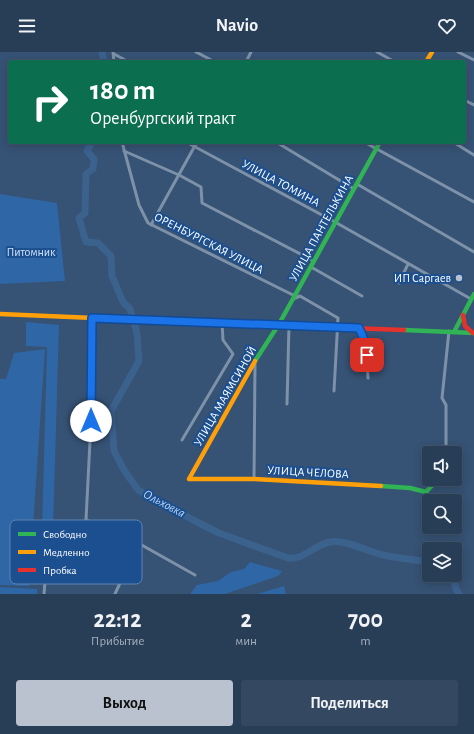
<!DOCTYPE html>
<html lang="ru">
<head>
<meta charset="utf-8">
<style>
  body { margin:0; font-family:"Alegreya Sans",sans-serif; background:#344961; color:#f1f3f6; height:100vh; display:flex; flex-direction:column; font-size:15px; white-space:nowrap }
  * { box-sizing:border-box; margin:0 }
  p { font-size:13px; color:#a5aeba }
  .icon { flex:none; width:22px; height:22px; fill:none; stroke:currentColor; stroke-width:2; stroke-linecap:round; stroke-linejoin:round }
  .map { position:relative; height:542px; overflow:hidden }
  .panel { display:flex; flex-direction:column; background:#283e57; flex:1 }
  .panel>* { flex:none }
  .guide { position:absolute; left:8px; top:8px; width:458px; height:84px; border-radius:4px; box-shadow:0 2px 10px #0003,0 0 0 1px #44576d; background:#0b6e4f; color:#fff; overflow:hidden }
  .tools { position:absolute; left:422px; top:394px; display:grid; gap:8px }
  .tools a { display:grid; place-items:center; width:40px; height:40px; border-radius:4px; background:#283e57; box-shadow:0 2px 10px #0003,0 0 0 1px #44576d; font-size:20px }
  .pin { position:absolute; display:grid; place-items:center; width:34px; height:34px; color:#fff; margin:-17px; border-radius:8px; box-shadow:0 2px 6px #0006 }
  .me { position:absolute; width:44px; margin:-22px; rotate:0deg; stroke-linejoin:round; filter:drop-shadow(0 0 3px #0008) }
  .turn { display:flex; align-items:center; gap:14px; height:84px; padding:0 16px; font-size:18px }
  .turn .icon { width:52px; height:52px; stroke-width:2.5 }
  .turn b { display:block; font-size:28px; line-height:34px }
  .eta { display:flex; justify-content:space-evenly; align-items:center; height:68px; text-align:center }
  .eta b { font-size:24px; font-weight:700; line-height:28px }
  .primary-button { display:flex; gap:8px; margin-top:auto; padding:8px 16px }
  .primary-button a { flex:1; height:46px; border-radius:4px; background:#b9c2ce; color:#111; font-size:16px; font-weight:700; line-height:46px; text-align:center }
  .primary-button a+a { background:#344961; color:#f1f3f6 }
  header { display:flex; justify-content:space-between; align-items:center; height:52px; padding:0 16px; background:#283e57; font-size:18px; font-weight:700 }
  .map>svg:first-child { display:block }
  .green { fill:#2f66a5 }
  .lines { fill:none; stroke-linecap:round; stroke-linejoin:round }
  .river { stroke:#3b618d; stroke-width:7 }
  .street { stroke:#7d92a8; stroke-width:3 }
  .fast { stroke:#30b455; stroke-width:4.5 }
  .slow { stroke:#ff9f0a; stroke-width:4.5 }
  .jam { stroke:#e5322d; stroke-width:4.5 }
  .route-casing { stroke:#114b97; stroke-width:10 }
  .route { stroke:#1a73e8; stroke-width:7 }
  .poi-dot { fill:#b9c2ce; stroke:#1b4f8f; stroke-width:1.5 }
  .labels { text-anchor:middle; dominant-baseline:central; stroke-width:4; stroke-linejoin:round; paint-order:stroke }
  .street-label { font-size:12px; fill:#fff; stroke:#1b4f8f }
  .park-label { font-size:12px; fill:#cfe3fa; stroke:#1b4f8f }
  .poi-label { font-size:12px; fill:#fff; stroke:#1b4f8f; text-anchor:end }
  .water-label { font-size:13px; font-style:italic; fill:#b5d3f5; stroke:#1b4f8f }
  .key { fill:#1b4f8f; stroke:#5f84b1; stroke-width:1 }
  .key-label { font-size:11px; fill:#fff }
</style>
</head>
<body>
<header><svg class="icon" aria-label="menu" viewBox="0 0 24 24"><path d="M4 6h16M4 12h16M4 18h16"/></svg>Navio<svg class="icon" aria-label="heart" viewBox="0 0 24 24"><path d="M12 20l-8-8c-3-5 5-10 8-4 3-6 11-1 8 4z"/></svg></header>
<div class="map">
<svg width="474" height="542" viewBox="0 0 474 542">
  <rect width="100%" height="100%" fill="#365274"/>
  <!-- green -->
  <g class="green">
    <polygon points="0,142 57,151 65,229 0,232"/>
    <polygon points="26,270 59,273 53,479 42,477 47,295 26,294"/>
    <polygon points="45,297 29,534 0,533 0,327 6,327 14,301"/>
    <polygon points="250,510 282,519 278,524 225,542 190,542 197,533 218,529 231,520 244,517"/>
    <polygon points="284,534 286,542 257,542"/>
    <polygon points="0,535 37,537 37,542 0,542"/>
  </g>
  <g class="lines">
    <!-- river -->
    <g class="river">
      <polyline points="102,0 104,10"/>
      <path d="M92,90L87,99L94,107L93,117L86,122L85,161L79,166L86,190L98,191L111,204L112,224L123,250L130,257L137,281L139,309L111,359L114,399L124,418L138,438L199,471L219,481L288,506C305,508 313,493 330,490C346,487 368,500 383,503C398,506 414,508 429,510"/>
      <polyline points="453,523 456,537 459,542"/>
    </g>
    <!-- street -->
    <g class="street">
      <polyline points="113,0 114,10"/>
      <polyline points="196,0 215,10"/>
      <polyline points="377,0 395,10"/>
      <polyline points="458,0 474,8"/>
      <polyline points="114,2 129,10"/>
      <polyline points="246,10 251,0"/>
      <polyline points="464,48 474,53"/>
      <polyline points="122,90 139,153 148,171 295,244"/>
      <polyline points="186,90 335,170 471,247"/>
      <polyline points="276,90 354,137"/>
      <polyline points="364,90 474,150"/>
      <polyline points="453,90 474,103"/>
      <polyline points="124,99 179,123 201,135 202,151 314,209"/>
      <polyline points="357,132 474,200"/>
      <polyline points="151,173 197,90"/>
      <polyline points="311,215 362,244"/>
      <polyline points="399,231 408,212"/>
      <polyline points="293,247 300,244 338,266 334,339"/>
      <polyline points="359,276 366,292 368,326"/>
      <polyline points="287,352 289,273"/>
      <polyline points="182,388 233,302 223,288 222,271"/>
      <polyline points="446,401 446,353 442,346 449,279"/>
      <polyline points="254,427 255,312"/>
      <polyline points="86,468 91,369 92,266"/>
      <polyline points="86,468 131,487 195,523"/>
      <polyline points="44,542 48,494 86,468"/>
      <polyline points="115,542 133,503 131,487"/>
    </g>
    <!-- fast -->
    <g class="fast">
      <polyline points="404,278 474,281"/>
      <polyline points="454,280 474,242"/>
      <polyline points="255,309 279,272 380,90"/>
      <polyline points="381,434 410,436 426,440 438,427"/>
    </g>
    <!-- slow -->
    <g class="slow">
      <polyline points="426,10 432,0"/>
      <polyline points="0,262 188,270"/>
      <polyline points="255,309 189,427 254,427 381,434"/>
    </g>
    <!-- jam -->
    <g class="jam">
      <polyline points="463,263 465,274 473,281"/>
      <polyline points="188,270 404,278"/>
    </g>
  </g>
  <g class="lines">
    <defs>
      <polyline id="route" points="91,369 92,266 359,276 366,292 367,303"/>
    </defs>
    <!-- route casing -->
    <use href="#route" class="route-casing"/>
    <!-- route -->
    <use href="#route" class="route"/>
  </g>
  <!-- markers -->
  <circle class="poi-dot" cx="459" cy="226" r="4"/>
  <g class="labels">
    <!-- street labels -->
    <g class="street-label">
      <text transform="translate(281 131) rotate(28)">УЛИЦА ТОМИНА</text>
      <text transform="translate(321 176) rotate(-61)">УЛИЦА ПАНТЕЛЬКИНА</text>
      <text transform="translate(209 191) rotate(27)">ОРЕНБУРГСКАЯ УЛИЦА</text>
      <text transform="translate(225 344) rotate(-60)">УЛИЦА МАЯМСИНОЙ</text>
      <text transform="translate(308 420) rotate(3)">УЛИЦА ЧЕЛОВА</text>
    </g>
    <!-- park labels -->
    <g class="park-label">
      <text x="31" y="200">Питомник</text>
    </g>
    <!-- poi labels -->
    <g class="poi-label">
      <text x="451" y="226">ИП Саргаев</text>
    </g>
    <!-- water labels -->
    <g class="water-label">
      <text transform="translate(164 452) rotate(28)">Ольховка</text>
    </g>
  </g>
  <!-- legend -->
  <rect x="10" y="468" width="132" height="64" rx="6" class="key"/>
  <rect x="18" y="480" width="18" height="4" fill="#30b455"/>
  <rect x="18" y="498" width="18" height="4" fill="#ff9f0a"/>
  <rect x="18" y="516" width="18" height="4" fill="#e5322d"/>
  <g class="key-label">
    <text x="43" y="486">Свободно</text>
    <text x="43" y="504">Медленно</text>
    <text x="43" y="522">Пробка</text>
  </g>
</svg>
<div class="tools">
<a><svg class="icon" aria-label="sound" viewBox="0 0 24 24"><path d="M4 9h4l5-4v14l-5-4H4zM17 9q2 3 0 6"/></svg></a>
<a><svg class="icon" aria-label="search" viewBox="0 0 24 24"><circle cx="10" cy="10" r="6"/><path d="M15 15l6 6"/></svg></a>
<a><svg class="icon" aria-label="layers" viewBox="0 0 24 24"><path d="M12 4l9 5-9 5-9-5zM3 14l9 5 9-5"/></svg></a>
</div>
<div class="pin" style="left:367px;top:303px;background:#d93025"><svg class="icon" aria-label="arrive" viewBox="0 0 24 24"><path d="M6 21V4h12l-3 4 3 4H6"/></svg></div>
<svg class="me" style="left:91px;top:369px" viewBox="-20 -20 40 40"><circle r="19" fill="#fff"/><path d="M0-13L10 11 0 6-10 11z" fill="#1a73e8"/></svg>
<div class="guide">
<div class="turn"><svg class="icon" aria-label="right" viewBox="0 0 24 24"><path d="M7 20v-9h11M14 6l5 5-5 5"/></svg><div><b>180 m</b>Оренбургский тракт</div></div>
</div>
</div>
<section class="panel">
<div class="eta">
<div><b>22:12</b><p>Прибытие</p></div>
<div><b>2</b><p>мин</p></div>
<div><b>700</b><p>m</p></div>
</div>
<div class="primary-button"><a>Выход</a><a>Поделиться</a></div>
</section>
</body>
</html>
